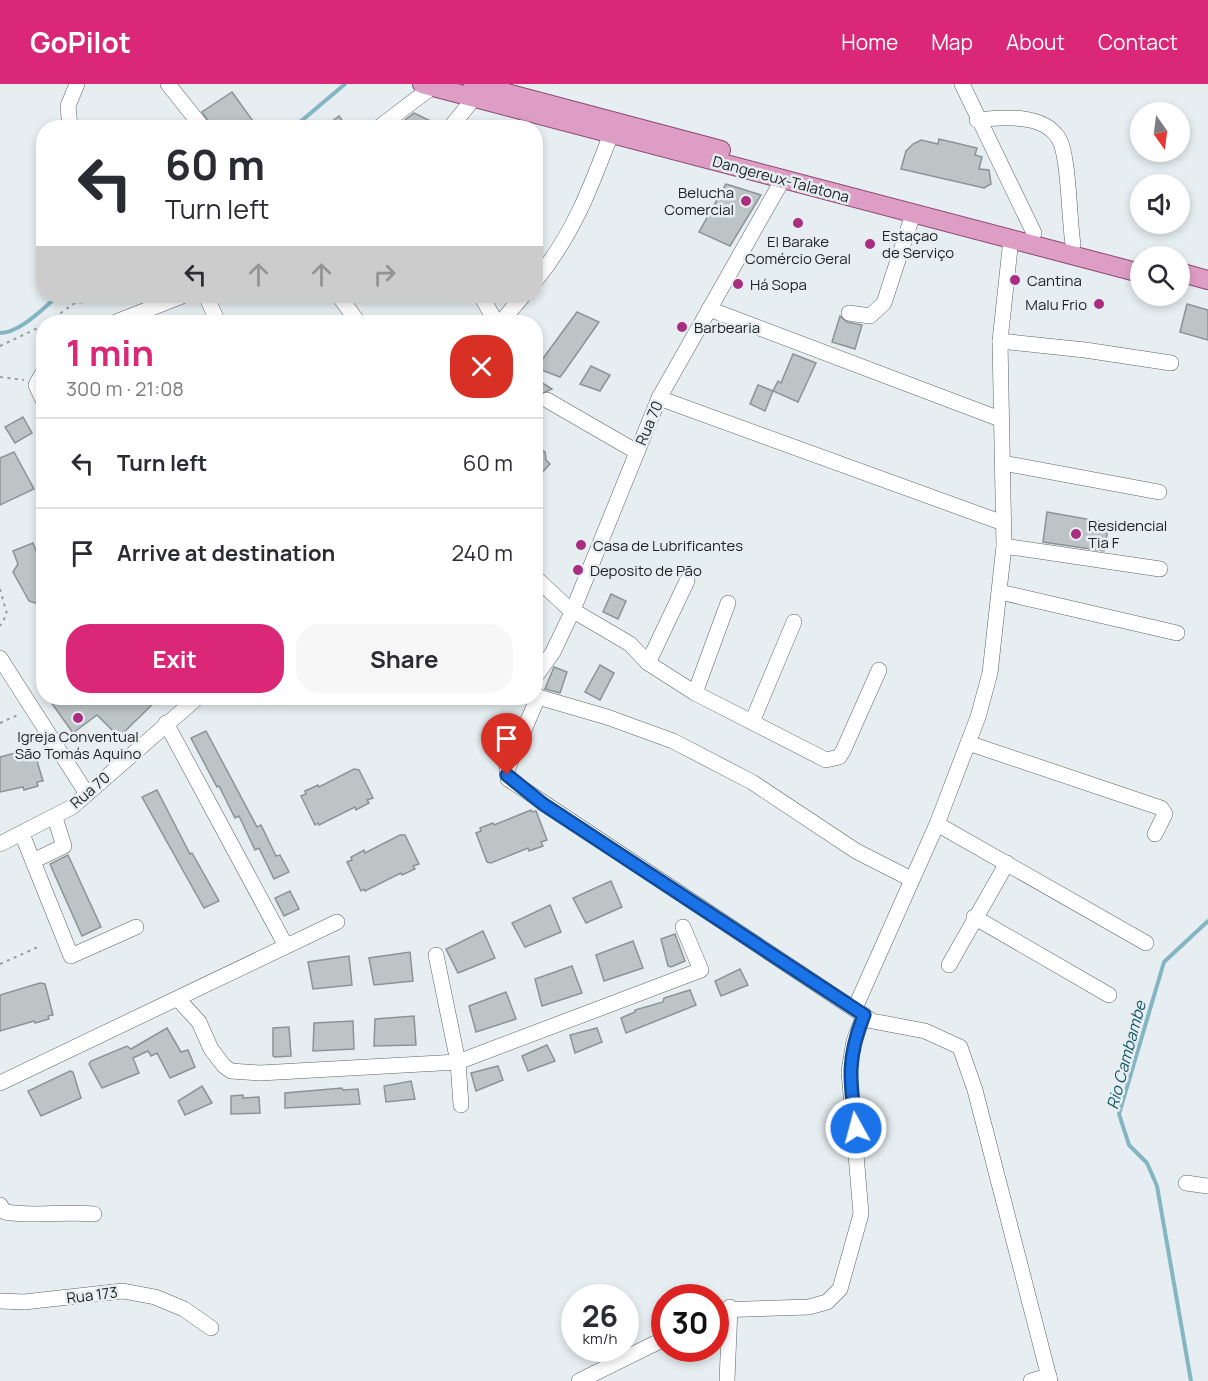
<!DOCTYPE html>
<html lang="en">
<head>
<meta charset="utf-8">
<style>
  body { margin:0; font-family:Manrope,sans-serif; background:#f7f7f7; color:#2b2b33; height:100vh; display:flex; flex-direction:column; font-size:22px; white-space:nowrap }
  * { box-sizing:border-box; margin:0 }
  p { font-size:20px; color:#7c7c81 }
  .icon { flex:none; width:33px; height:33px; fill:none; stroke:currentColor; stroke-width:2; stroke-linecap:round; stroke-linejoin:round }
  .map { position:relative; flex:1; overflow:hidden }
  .sheet { position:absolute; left:36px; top:231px; width:507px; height:390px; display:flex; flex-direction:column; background:#fff; border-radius:24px; box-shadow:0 3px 9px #0003 }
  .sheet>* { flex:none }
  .banner { position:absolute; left:36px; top:36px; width:507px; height:183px; border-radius:24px; box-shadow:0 3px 9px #0003; background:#fff; color:#2b2b33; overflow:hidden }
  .needle { width:39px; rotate:166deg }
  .controls { position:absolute; left:1130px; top:18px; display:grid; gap:12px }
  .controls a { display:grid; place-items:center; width:60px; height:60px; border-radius:50%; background:#fff; box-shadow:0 3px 9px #0003; font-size:30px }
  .speed { position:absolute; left:561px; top:1200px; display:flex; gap:12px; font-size:30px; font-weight:700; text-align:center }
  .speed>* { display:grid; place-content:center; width:78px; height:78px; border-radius:50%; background:#fff; box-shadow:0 3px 9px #0003; line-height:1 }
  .speed small { font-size:15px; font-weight:400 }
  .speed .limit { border:9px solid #d22; background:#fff; color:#111 }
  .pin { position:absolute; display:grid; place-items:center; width:51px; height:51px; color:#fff; margin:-62px -26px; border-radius:50% 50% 50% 0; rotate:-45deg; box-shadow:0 0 6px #0007 }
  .pin .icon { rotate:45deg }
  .me { position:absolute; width:66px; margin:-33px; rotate:353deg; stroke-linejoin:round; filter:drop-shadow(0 0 4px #0008) }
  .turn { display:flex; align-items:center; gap:21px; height:126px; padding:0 30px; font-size:27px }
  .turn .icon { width:78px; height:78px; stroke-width:2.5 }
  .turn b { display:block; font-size:42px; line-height:51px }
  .lanes { display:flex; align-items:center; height:57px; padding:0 30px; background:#0003; justify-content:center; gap:30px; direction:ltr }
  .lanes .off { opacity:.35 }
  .round { display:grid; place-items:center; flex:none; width:63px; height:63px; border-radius:24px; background:#f7f7f7 }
  .headline { display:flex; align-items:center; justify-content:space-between; height:102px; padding:0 30px }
  h1 { font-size:36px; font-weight:700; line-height:45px; color:#db2777 }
  .button { display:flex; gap:12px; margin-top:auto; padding:12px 30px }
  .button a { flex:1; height:69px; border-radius:24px; background:#db2777; color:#fff; font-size:24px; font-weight:700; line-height:69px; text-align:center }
  .button a+a { background:#f7f7f7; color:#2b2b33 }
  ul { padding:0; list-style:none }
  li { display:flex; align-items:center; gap:18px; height:90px; padding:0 30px; border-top:2px solid #e1e1e2 }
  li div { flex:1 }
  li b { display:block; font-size:22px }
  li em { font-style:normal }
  header { display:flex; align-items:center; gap:36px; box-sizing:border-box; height:84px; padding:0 30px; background:#db2777; color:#fff }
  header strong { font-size:28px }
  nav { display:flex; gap:33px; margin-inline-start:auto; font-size:21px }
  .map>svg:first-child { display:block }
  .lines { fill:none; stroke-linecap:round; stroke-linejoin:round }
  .stream { stroke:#84b5c3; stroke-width:4 }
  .building { fill:#bcc4c6; stroke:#8b9395; stroke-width:1.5 }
  .minor-casing { stroke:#5c6365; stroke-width:16 }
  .major-casing { stroke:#8c4771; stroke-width:20 }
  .path { stroke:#969c9e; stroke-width:2; stroke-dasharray:3 4.5; stroke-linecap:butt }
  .minor { stroke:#fff; stroke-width:15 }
  .major { stroke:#dd9dc4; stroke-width:18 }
  .route-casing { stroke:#114b97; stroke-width:15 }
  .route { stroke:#1a73e8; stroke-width:10 }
  .poi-dot { fill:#aa2e7f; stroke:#e6eef1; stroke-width:2 }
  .labels { text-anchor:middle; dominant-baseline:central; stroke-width:5; stroke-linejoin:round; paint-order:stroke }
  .street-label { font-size:15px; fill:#1e2122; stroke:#e6eef1 }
  .poi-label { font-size:15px; fill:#1e2122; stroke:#e6eef1; text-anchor:start }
  .water-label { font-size:16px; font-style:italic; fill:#165868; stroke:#e6eef1 }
</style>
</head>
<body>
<header>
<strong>GoPilot</strong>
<nav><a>Home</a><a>Map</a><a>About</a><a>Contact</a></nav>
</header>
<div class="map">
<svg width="1208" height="1297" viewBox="0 0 1208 1297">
  <rect width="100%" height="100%" fill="#e6eef1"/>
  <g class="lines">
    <!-- stream -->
    <g class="stream">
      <polyline points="293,44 345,0"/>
      <path d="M0,249C20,249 43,224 58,212"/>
      <polyline points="1191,1297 1157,1102 1147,1079 1129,1061 1119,1030 1164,878 1208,837"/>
    </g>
  </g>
  <!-- building -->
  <g class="building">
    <polygon points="232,8 258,44 213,44 202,28"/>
    <polygon points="414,29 441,42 440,44 395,44"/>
    <polygon points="339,32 347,44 323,44"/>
    <polygon points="939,55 977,64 975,71 982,73 979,85 989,86 991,100 984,104 901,85 906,67 913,60 921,56 938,60"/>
    <polygon points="726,100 761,111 730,162 699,148"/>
    <polygon points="1187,220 1208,226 1208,256 1180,248"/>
    <polygon points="577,228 599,238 564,288 560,293 536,284"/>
    <polygon points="840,232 847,238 862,241 855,265 832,258"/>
    <polygon points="793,270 816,279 798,318 773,307 778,297 781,299"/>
    <polygon points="591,282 610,291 600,307 580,300"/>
    <polygon points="536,295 552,305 539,311 536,309"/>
    <polygon points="758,301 773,307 765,327 750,320"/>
    <polygon points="23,333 32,349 15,359 5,343"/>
    <polygon points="536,362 545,368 546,376 550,380 536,395"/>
    <polygon points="14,368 34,405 0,421 0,374"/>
    <polygon points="1047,428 1109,439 1104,467 1043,458"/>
    <polygon points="33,459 37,469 44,467 44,522 29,517 13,488 18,480 13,467"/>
    <polygon points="611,510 626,517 618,535 603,528"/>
    <polygon points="600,581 614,589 600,616 585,608"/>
    <polygon points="554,583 567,588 560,609 545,605"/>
    <polygon points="48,614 159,614 119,653 97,631 73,649"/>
    <polygon points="206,647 257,743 261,741 276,772 280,771 289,788 274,795 259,764 255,766 239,732 235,734 219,702 217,703 191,654"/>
    <polygon points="30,665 34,667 43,697 37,698 38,702 24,706 23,703 0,708 0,673"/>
    <polygon points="354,685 359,686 373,714 367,716 369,719 356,726 355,723 319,741 318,739 315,741 301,712 306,710 305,707 318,701 319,703"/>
    <polygon points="157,706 190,770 192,769 219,817 204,824 142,713"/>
    <polygon points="531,726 532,728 536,727 547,756 541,758 543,762 529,767 528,764 491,779 487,778 476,749 481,747 480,744 493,739 494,741"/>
    <polygon points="400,751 405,751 419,780 413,782 415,785 402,791 401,789 365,807 364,805 361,807 347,778 352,776 351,773 364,766 365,769"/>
    <polygon points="68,771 101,843 82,852 50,780"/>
    <polygon points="611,797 622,823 586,839 573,814"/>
    <polygon points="290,807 299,825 284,832 275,814"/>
    <polygon points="550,821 561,848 525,863 512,839"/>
    <polygon points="483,847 495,874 458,889 446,865"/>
    <polygon points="675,850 685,877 671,883 668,882 661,855"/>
    <polygon points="633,857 643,884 604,897 596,871"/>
    <polygon points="410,868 413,897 374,901 369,874"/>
    <polygon points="349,872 352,901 313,905 308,878"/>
    <polygon points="572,882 582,909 542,922 535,895"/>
    <polygon points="740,885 748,901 721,912 715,897"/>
    <polygon points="40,899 45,900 53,931 48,932 49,935 35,939 34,937 0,947 0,911"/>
    <polygon points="690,906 696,921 626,949 621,934 635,928 635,926 663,918 664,914"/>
    <polygon points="506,908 516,935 476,948 469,922"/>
    <polygon points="414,932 416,961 374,962 375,935"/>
    <polygon points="353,937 354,965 313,967 314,939"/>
    <polygon points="289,943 291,972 275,973 273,972 273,944"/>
    <polygon points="167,944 181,968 188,966 195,983 170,994 157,969 151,972 148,967 133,974 139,989 102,1004 89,980 91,977 127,962 131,965"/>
    <polygon points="597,944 602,958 575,969 570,951"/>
    <polygon points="547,961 555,977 528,987 522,972"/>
    <polygon points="498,982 503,996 476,1007 471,989"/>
    <polygon points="70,987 73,988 81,1014 41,1032 28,1007"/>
    <polygon points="411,997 415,1015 386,1018 384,1002"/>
    <polygon points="202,1002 212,1019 185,1031 178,1017"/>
    <polygon points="342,1004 343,1006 358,1005 360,1020 285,1024 285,1009"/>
    <polygon points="243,1011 243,1014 259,1013 260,1029 231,1030 231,1012"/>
  </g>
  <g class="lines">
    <defs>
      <g id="minor">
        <polyline points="168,0 203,44"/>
        <polyline points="962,0 1034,149"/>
        <path d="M977,36C1002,33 1044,29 1059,55C1069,72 1069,136 1073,160"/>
        <polyline points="70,44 68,22 77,0"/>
        <polyline points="378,44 432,3"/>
        <polyline points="450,44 474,14"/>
        <path d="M536,196C574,149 590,105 611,50"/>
        <polyline points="206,212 218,238"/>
        <polyline points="339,212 358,238"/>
        <polyline points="481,212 496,238"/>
        <polyline points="709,225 1000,335"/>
        <polyline points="849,229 870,232 884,219 913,130"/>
        <polyline points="116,238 182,212"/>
        <polyline points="501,238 523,212"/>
        <polyline points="1000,257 1085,266 1171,279"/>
        <polyline points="44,287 36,301 44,318"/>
        <polyline points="659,314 1003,439"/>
        <polyline points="547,316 637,368"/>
        <polyline points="1003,379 1159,408"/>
        <polyline points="1004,462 1160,485"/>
        <polyline points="536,494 567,523 630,560 648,579 695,609 826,676 839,673 843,667 879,586"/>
        <polyline points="1000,508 1177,549"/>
        <polyline points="0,574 87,710"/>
        <polyline points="648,579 687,497"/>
        <polyline points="536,592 553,568 573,526 659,314 783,95"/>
        <polyline points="695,609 728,519"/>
        <polyline points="536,610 538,613 607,633 673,657 752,698 856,767 911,795"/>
        <polyline points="538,613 507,686 508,695 872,937 925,947 960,963 975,1006 1050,1297"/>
        <polyline points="752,638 794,538"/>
        <polyline points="166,639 286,862"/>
        <polyline points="968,659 1161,724 1165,730 1155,750"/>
        <polyline points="937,740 1146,859"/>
        <polyline points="22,750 71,872 136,843"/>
        <polyline points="0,760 72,723 197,614"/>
        <polyline points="33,777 64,762 55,734"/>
        <polyline points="974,833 1109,911"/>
        <polyline points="436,871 458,978 461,1021"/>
        <polyline points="949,881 1007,779"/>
        <polyline points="178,915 199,938 211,965 224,982 231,987 260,989 458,978 701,886 683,843"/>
        <polyline points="855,924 937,740 978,633 990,589 1004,462 1000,257 1011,155"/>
        <polyline points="0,999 337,838"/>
        <polyline points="1186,1099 1208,1102"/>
        <path d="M0,1121L5,1128C34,1133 65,1127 94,1130"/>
        <polyline points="0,1217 24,1218 123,1207 155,1213 184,1225 211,1244"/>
        <polyline points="716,1226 809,1223 827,1218 840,1205 861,1130 849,987 854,957 864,931"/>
        <polyline points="579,1297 664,1255"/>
        <polyline points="727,1297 730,1223"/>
        <polyline points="1031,1297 1049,1292"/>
      </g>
      <g id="major">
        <polyline points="422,0 1140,189"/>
        <polyline points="473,0 721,66"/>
        <polyline points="1179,188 1208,196"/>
      </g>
    </defs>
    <!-- minor casing -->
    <use href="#minor" class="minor-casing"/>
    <!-- major casing -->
    <use href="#major" class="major-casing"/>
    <!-- path -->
    <g class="path">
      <polyline points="48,238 75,219 137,212"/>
      <polyline points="0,262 44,241"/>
      <polyline points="0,293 24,296"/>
      <polyline points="0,505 7,530 0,542"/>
      <polyline points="0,639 20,630"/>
      <polyline points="0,880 38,863"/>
    </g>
    <!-- minor -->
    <use href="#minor" class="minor"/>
    <!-- major -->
    <use href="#major" class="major"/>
  </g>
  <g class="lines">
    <defs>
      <path id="route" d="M507,691L543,720L864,931C846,976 850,997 856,1044"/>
    </defs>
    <!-- route casing -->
    <use href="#route" class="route-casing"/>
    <!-- route -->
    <use href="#route" class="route"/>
  </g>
  <!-- markers -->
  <g class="poi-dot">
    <circle cx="746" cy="117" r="6"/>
    <circle cx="798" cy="139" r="6"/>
    <circle cx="870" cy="160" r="6"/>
    <circle cx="1015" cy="196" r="6"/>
    <circle cx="738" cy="200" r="6"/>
    <circle cx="1099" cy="220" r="6"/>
    <circle cx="682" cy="243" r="6"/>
    <circle cx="1076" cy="450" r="6"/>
    <circle cx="581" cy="461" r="6"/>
    <circle cx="578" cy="486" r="6"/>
    <circle cx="78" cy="634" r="6"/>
  </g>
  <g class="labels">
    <!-- street labels -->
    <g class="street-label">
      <text transform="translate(781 95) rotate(15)">Dangereux-Talatona</text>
      <text transform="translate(649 339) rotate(-67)">Rua 70</text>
      <text transform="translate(90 706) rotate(-41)">Rua 70</text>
      <text transform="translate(92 1211) rotate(-7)">Rua 173</text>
    </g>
    <!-- poi labels -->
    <g class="poi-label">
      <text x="734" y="108" text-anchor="end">Belucha<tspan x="734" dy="17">Comercial</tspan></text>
      <text x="882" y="151">Estaçao<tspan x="882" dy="17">de Serviço</tspan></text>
      <text x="798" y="157" text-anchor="middle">El Barake<tspan x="798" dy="17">Comércio Geral</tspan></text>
      <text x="1027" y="196">Cantina</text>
      <text x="750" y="200">Há Sopa</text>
      <text x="1087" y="220" text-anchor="end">Malu Frio</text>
      <text x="694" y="243">Barbearia</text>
      <text x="1088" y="441">Residencial<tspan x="1088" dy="17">Tia F</tspan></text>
      <text x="593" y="461">Casa de Lubrificantes</text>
      <text x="590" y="486">Deposito de Pão</text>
      <text x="78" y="652" text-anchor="middle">Igreja Conventual<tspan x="78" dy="17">São Tomás Aquino</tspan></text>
    </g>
    <!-- water labels -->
    <g class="water-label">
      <text transform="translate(1126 971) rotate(-75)">Rio Cambambe</text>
    </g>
  </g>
</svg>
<div class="controls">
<a><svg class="needle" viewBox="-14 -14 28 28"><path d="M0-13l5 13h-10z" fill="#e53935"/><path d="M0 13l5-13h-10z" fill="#7c7c81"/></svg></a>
<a><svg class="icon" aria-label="sound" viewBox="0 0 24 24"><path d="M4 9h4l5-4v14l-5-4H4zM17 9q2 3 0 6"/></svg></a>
<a><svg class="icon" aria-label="search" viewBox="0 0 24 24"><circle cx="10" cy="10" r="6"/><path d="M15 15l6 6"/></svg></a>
</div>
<div class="speed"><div>26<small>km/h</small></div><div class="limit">30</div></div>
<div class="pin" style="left:507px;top:691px;background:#d93025"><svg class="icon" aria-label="arrive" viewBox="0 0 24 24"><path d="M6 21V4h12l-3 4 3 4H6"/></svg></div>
<svg class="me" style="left:856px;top:1044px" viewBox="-20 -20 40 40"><circle r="17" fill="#1a73e8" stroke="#fff" stroke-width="3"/><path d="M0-11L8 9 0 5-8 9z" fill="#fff"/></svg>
<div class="banner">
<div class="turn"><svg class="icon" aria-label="left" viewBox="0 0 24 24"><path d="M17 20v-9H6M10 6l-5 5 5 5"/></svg><div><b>60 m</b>Turn left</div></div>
<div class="lanes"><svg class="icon" aria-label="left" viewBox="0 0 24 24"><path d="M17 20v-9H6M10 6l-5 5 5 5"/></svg><svg class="icon off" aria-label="ahead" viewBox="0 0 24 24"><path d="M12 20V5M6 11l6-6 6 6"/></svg><svg class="icon off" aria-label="ahead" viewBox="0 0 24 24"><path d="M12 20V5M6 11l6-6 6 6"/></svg><svg class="icon off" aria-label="right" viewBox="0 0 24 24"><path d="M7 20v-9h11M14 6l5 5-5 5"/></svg></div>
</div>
<section class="sheet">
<div class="headline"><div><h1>1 min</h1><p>300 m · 21:08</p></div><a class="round" style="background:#d93025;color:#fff"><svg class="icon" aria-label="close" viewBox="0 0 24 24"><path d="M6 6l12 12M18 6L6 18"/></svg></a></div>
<ul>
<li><svg class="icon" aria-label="left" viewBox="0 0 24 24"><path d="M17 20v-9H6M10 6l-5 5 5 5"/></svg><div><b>Turn left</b></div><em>60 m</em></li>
<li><svg class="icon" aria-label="arrive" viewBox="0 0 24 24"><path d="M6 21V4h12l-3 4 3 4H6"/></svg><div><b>Arrive at destination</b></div><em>240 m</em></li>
</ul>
<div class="button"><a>Exit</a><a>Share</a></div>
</section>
</div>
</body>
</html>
